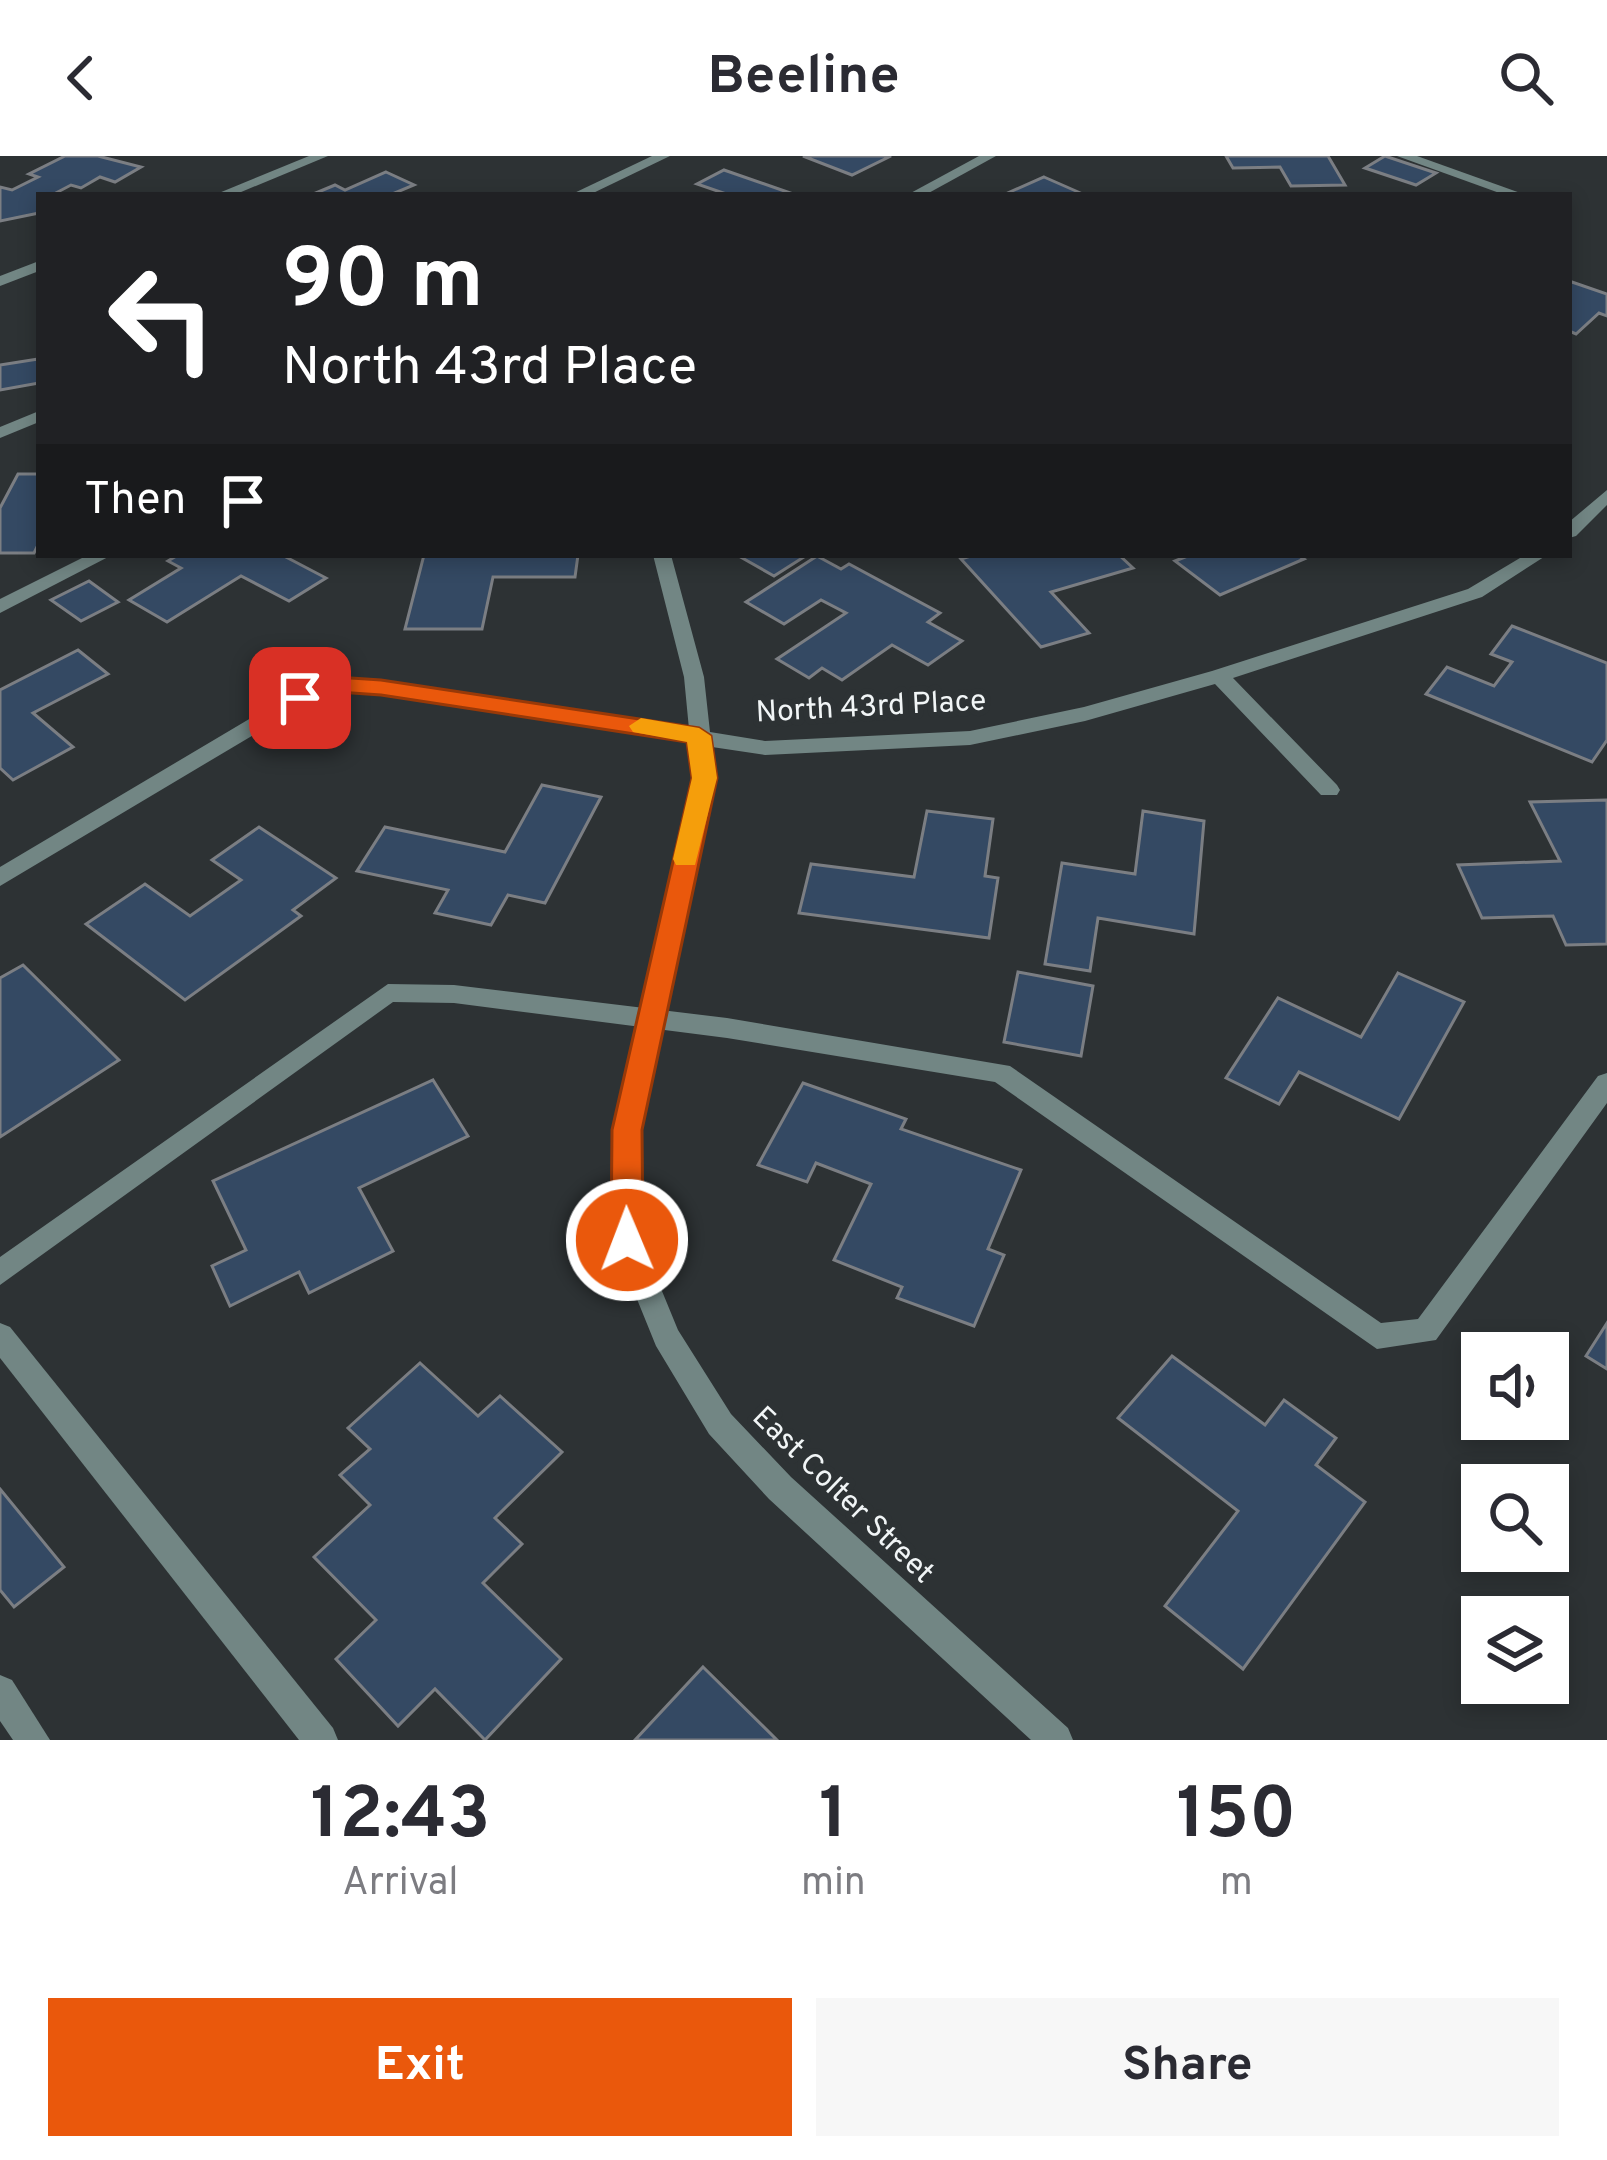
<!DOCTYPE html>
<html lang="en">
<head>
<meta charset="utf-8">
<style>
  body { margin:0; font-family:Overpass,sans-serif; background:#f7f7f7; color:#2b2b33; height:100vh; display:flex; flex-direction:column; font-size:45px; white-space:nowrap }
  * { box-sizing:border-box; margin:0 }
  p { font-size:39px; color:#7c7c81 }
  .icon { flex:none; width:66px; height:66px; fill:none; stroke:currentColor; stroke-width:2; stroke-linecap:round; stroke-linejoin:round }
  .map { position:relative; height:1584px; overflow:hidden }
  .drawer { display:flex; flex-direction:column; background:#fff; flex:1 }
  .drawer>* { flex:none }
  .guide { position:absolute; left:36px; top:36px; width:1536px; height:366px; border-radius:0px; box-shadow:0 6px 18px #0003; background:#202124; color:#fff; overflow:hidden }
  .buttons { position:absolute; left:1461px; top:1176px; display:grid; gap:24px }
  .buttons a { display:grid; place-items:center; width:108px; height:108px; border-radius:0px; background:#fff; box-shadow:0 6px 18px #0003; font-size:60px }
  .pin { position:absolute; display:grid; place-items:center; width:102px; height:102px; color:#fff; margin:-51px; border-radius:24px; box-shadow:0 6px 18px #0006 }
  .me { position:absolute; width:132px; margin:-66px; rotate:359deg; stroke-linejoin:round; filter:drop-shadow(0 0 9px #0008) }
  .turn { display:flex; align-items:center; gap:42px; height:252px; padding:0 48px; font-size:54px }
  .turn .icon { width:156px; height:156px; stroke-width:2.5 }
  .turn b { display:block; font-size:84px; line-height:102px }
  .then { display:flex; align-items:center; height:114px; padding:0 48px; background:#0003; gap:24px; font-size:45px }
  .eta { display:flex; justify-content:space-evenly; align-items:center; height:204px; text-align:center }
  .eta b { font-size:72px; font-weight:700; line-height:84px }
  .primary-button { display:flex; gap:24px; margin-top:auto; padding:24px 48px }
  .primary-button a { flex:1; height:138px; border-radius:0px; background:#ea580c; color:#fff; font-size:48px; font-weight:700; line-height:138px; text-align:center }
  .primary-button a+a { background:#f7f7f7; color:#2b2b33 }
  header { display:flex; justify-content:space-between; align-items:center; height:156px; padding:0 48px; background:#fff; font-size:54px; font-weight:700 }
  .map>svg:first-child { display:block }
  .building { fill:#344963; stroke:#7b7e83; stroke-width:3 }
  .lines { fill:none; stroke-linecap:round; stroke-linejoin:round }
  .service { fill:#728684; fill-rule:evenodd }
  .minor { fill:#728684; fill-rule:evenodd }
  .route { fill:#ea580c; stroke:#983908; stroke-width:3 }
  .slow { fill:#f59e0b }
  .labels { text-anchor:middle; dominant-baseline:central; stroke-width:12; stroke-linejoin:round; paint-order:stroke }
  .street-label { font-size:30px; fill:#f1f5f6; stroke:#2d3234 }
</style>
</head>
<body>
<header><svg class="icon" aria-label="back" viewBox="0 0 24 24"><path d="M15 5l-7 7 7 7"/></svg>Beeline<svg class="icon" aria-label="search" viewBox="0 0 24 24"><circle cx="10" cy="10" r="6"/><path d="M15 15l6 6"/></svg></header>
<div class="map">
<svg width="1607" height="1584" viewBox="0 0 1607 1584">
  <rect width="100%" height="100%" fill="#2d3234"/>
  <!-- building -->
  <g class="building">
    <polygon points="65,0 98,0 141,11 115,26 100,21 81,32 71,29 52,39 39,39 39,57 0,65 0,31 12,34 38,21 29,18"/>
    <polygon points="803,0 891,0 852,19"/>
    <polygon points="1226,0 1328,0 1345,29 1291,30 1280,11 1233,12"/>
    <polygon points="1385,0 1436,17 1416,29 1365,12"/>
    <polygon points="724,14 796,39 729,39 697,28"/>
    <polygon points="386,16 414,29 390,39 311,39 335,29 345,34"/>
    <polygon points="1044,21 1085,39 1003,39"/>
    <polygon points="1569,125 1607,138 1607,160 1599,157 1576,178 1569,175"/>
    <polygon points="38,203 39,227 0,234 0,209"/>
    <polygon points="18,318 39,318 39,387 34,397 0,397 0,352"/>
    <polygon points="178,399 282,399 326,422 289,445 241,420 167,466 129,444 181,412 168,405"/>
    <polygon points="424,399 578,399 575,421 493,421 482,473 405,473"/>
    <polygon points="737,399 807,399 774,420"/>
    <polygon points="974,399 1119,399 1133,412 1051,436 1089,477 1041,491 961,403"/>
    <polygon points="1190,399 1297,399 1304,403 1220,439 1175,405"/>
    <polygon points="817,400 841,413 849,408 940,457 928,466 962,485 928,509 892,489 842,524 822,512 809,522 777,503 846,457 821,444 784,468 746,446"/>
    <polygon points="89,425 118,446 81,465 51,444"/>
    <polygon points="1512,470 1607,507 1607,584 1592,606 1426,538 1447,511 1494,530 1512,506 1491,498"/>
    <polygon points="78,494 108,518 33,557 73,591 13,624 0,612 0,534"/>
    <polygon points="542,629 601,641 545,747 508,739 491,769 435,757 448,734 357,715 385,671 505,696"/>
    <polygon points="1607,644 1607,788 1566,789 1553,760 1482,762 1458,709 1560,705 1530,646"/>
    <polygon points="927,655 993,663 985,720 998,722 989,782 799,757 811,708 914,721"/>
    <polygon points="1143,655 1204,665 1194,778 1098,762 1090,815 1045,808 1062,707 1135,718"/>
    <polygon points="259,671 336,722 293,754 301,760 185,844 86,768 145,728 190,760 241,724 212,704"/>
    <polygon points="23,809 119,904 0,981 0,822"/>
    <polygon points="1018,816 1093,830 1081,900 1004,886"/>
    <polygon points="1398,817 1464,846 1399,963 1299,916 1279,948 1226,922 1278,842 1361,881"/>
    <polygon points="433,924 468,980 359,1032 393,1095 309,1137 299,1116 230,1150 212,1110 246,1094 213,1025"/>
    <polygon points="803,927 906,963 901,973 1021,1014 988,1093 1004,1099 974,1170 897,1142 902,1131 834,1104 871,1028 816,1007 807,1026 758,1009"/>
    <polygon points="1607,1167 1607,1213 1586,1200"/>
    <polygon points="1172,1200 1265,1269 1284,1244 1336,1282 1316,1309 1365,1346 1243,1513 1165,1450 1238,1355 1118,1262"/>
    <polygon points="420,1207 478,1260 500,1240 562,1296 495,1362 522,1388 483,1427 561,1503 485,1584 435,1533 398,1570 336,1503 376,1464 314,1401 370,1349 340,1319 370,1293 348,1272"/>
    <polygon points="0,1333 64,1411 14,1451 0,1434"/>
    <polygon points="703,1511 777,1584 635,1584"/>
  </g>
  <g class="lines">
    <!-- service -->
    <g class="service">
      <polygon points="309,0 328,0 234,39 214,39"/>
      <polygon points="979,0 996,0 925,39 907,39"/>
      <polygon points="1397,0 1417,0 1526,39 1505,39"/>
      <polygon points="39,105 39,115 0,130 0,120"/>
      <polygon points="88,399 112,399 0,457 0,443"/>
      <polygon points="388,828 454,829 727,862 1010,910 1381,1167 1418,1163 1598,920 1607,917 1607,947 1436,1184 1377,1193 995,926 727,882 454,847 393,846 0,1129 0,1101"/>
      <polygon points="0,1167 10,1171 333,1572 338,1584 299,1584 0,1202"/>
      <polygon points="0,1519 12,1524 50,1584 13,1584 0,1565"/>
    </g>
    <!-- minor -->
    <g class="minor">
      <polygon points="652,0 670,0 589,39 570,39"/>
      <polygon points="39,255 39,266 0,282 0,271"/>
      <polygon points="1607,334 1607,349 1576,380 1569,382 1569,366"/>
      <polygon points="653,399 671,399 704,521 710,576 765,585 970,575 1084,551 1212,515 1468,433 1525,399 1547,399 1482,441 1233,522 1337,629 1340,634 1337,639 1321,639 1215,528 1085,565 970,589 765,599 712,591 715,622 640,974 641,1084 678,1174 731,1258 791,1321 1068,1572 1073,1584 1031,1584 769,1343 709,1278 656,1190 613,1084 614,974 693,622 690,587 381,538 338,536 307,547 0,730 0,711 293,537 336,522 381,524 689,573 684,521"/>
    </g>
  </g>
  <!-- route -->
  <polygon class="route" points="336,521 381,524 699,572 711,580 717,622 642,974 643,1084 638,1094 627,1097 616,1094 611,1084 612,974 692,622 687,586 381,539 338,536 300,550 288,542"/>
  <!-- slow -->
  <polygon class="slow" points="641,562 699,572 711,580 717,622 695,709 676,709 673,703 692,622 687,586 633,576 629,570"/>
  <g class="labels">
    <!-- street labels -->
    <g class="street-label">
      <text transform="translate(871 552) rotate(-3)">North 43rd Place</text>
      <text transform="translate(842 1340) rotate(44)">East Colter Street</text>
    </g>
  </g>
</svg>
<div class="buttons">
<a><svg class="icon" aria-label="sound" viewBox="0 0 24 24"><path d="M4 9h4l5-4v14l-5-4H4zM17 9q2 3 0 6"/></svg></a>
<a><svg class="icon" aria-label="search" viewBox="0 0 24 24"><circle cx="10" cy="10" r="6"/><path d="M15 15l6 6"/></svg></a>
<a><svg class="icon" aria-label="layers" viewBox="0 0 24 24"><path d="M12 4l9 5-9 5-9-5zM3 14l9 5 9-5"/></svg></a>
</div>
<div class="pin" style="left:300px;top:542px;background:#d93025"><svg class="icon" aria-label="arrive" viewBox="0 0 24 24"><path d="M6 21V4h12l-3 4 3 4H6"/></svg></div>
<svg class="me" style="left:627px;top:1084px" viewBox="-20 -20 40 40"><circle r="17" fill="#ea580c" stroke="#fff" stroke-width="3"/><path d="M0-11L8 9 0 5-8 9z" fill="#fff"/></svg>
<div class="guide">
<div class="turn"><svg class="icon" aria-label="left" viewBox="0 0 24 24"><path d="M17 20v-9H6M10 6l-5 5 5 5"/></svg><div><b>90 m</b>North 43rd Place</div></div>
<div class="then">Then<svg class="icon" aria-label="arrive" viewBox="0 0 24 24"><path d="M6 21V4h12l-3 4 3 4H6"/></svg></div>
</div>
</div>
<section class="drawer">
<div class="eta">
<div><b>12:43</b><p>Arrival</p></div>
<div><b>1</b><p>min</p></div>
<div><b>150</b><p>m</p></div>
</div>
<div class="primary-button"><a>Exit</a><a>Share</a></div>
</section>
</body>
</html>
